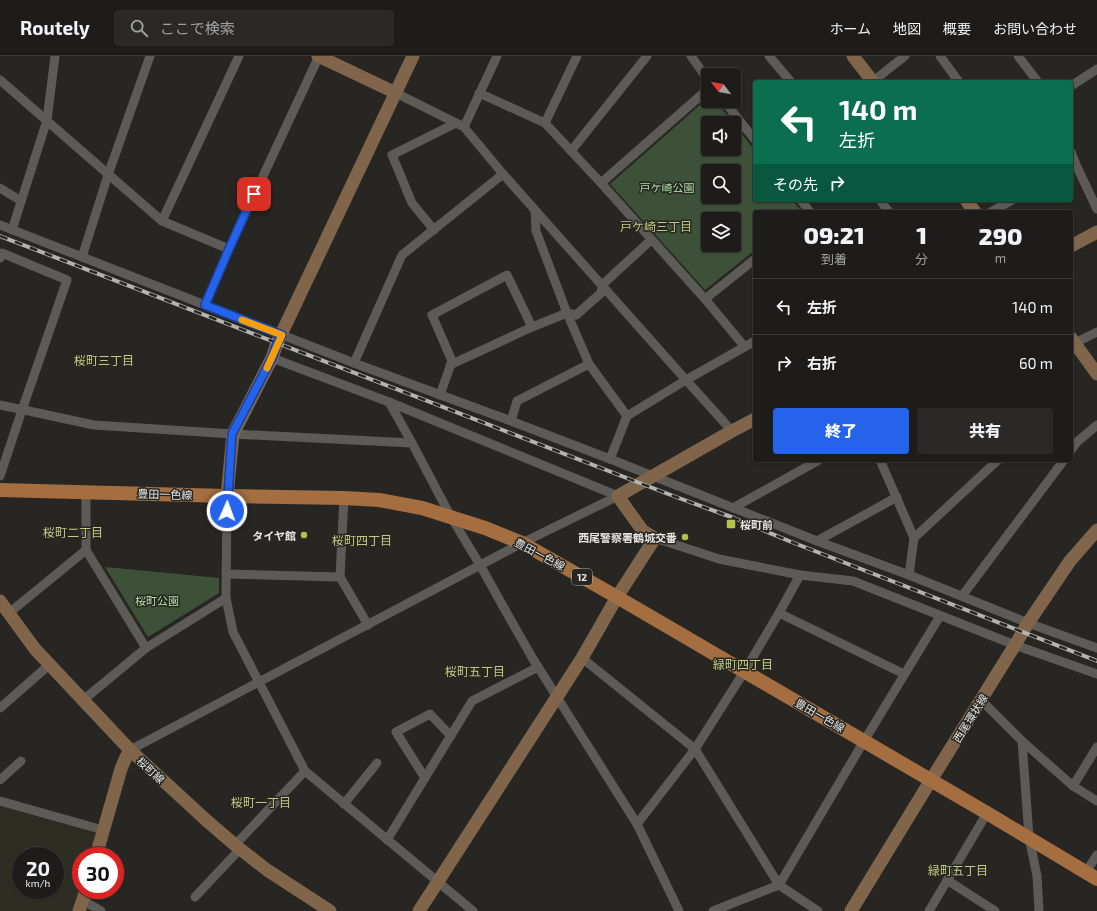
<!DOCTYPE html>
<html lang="ja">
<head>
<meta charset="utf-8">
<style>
  body { margin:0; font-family:"Exo 2","Noto Sans JP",sans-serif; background:#2a2927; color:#f1f3f6; height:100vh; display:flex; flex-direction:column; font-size:15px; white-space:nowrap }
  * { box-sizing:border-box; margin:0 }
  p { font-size:13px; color:#a0a1a2 }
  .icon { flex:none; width:22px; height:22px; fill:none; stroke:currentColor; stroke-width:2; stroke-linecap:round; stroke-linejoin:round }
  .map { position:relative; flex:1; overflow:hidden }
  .drawer { position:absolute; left:753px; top:154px; width:320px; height:252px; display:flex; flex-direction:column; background:#1d1c1a; border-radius:4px; box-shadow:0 1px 3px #0004,0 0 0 1px #3b3a39 }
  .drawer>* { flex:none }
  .banner { position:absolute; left:753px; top:24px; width:320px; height:122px; border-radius:4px; box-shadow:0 1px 3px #0004,0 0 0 1px #3b3a39; background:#0b6e4f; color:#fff; overflow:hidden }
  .needle { width:26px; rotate:301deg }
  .tools { position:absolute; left:701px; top:12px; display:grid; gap:8px }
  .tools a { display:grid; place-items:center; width:40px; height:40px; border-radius:4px; background:#1d1c1a; box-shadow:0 1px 3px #0004,0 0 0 1px #3b3a39; font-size:20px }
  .speed { position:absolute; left:12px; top:791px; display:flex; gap:8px; font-size:20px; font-weight:700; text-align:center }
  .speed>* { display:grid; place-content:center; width:52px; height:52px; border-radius:50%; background:#1d1c1a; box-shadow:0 1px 3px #0004,0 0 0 1px #3b3a39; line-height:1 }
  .speed small { font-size:10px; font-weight:400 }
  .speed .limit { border:6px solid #d22; background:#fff; color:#111 }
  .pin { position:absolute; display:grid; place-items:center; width:34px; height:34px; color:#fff; margin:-17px; border-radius:8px; box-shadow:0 2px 6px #0006 }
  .me { position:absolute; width:44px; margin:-22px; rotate:2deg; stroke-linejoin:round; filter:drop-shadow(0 0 3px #0008) }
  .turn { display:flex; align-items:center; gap:14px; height:84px; padding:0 20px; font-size:18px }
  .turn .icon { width:52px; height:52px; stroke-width:2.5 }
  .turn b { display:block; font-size:28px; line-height:34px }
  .then { display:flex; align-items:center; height:38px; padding:0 20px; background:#0003; gap:8px; font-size:15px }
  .eta { display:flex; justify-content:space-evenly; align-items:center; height:68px; text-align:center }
  .eta b { font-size:24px; font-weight:800; line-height:28px }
  .primary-button { display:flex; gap:8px; margin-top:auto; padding:8px 20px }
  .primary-button a { flex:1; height:46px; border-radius:4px; background:#2563eb; color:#fff; font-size:16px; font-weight:800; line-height:46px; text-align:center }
  .primary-button a+a { background:#2a2927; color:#f1f3f6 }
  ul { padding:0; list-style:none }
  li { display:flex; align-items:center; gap:12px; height:56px; padding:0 20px; border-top:1px solid #3b3a39 }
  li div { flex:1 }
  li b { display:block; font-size:15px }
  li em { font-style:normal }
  header { display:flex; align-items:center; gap:24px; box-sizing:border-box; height:56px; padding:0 20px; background:#1d1c1a; border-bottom:1px solid #3b3a39 }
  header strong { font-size:19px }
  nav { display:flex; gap:22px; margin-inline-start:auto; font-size:14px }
  .search { width:280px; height:36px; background:#2a2927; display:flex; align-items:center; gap:10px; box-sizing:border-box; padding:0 14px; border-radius:4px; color:#a0a1a2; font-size:15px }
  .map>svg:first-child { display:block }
  .built { fill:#2e2d24; fill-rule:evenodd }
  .green { fill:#3d5138; fill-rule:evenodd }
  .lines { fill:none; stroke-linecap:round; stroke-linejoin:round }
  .street { stroke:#5c5b57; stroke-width:9 }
  .secondary { stroke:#80654b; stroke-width:13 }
  .primary { stroke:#a46e40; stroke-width:14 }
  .rail-casing { stroke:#b3b3b0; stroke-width:4 }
  .rail { stroke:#272623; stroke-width:2.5; stroke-dasharray:8; stroke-linecap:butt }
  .route-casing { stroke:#184099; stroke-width:10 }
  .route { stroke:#2563eb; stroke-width:7 }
  .slow { stroke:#f59e0b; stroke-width:7 }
  .poi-dot { fill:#b4c24a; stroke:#272623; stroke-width:1.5 }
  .labels { text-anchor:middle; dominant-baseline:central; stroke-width:3; stroke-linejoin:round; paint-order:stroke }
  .shield { fill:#272623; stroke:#adaca9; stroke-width:1 }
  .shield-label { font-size:10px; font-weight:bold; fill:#e6e6e3 }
  .park-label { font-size:11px; fill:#b1dea5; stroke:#272623 }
  .street-label { font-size:11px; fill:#e6e6e3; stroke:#272623 }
  .poi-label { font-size:11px; font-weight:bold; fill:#e6e6e3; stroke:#272623; text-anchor:end }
  .neighbourhood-label { font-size:12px; fill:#c1cc80; stroke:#272623 }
</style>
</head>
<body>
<header>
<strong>Routely</strong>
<div class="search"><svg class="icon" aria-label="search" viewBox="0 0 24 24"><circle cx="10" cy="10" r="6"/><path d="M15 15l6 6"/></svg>ここで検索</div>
<nav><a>ホーム</a><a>地図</a><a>概要</a><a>お問い合わせ</a></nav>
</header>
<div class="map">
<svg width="1097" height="855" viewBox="0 0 1097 855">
  <rect width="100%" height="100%" fill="#272623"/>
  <!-- built -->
  <path class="built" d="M0,750L97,778L90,800H81V831L74,855H0ZM21,800H55V834H21Z"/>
  <!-- green -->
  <g class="green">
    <path d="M708,42V45H716L733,67H708V93H734V68L755,95V144H792L802,156H755V194L705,234L610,128ZM708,115H734V141H708ZM708,163H734V189H708Z"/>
    <polygon points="105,511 219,522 219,537 148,581"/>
  </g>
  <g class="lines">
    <!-- street -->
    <g class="street">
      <polyline points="691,0 708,24"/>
      <polyline points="769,0 791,26"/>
      <polyline points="940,0 959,26"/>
      <polyline points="1018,0 1038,26"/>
      <polyline points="0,24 162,165 229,193"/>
      <polyline points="872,26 905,0"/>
      <polyline points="1071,30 1097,13"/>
      <polyline points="396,37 464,71 503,118 686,324 732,375"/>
      <polyline points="479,37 545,67 601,127 705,243 744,290"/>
      <polyline points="724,45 755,84"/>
      <polyline points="545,67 577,0"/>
      <polyline points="464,71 497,0"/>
      <polyline points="571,95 647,0"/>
      <polyline points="1071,96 1077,111 1097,153"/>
      <polyline points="601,127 708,33"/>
      <polyline points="0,132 21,145"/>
      <polyline points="801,144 810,156"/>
      <polyline points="880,144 889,156"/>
      <polyline points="535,154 536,175 567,257 589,308 627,360"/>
      <polyline points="991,156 1012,144"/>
      <polyline points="162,165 239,0"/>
      <polyline points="0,169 354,307 511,365 610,403 817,485 909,519 1028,567 1097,592"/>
      <polyline points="12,174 47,64 55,0"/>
      <polyline points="434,174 412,147 392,99 456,67"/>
      <polyline points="82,201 108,119 150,0"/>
      <polyline points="0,202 2,197 67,224 22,354 0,420"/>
      <polyline points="705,243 755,203"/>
      <polyline points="205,249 229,193 319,0"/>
      <polyline points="532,271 567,257 576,259 601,237 602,229 651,184"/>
      <polyline points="1075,287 1097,276"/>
      <polyline points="272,302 389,346 618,440"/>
      <polyline points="354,307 402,199 503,118"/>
      <polyline points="440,339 452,305 432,259 507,219 532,271 450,309"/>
      <polyline points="389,346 412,387 451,461 480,509 509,561 533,603 637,768 679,855"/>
      <polyline points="0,349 94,369 233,378 412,387"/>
      <polyline points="511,365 517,345 589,308"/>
      <polyline points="1071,394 1077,386 1097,369"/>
      <polyline points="610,403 627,360 686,324 755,285"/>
      <polyline points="880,404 914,482 909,519"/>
      <polyline points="86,436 86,494 146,592"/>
      <polyline points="227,440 226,542 233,576 305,715 473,855"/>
      <polyline points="344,442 340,521 368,569"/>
      <polyline points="733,452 819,404"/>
      <polyline points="655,482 719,503 800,519 853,525 1015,589 1097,618"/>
      <polyline points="914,482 998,404"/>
      <polyline points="817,485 897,441"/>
      <polyline points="226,518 340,521"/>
      <polyline points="962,540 1064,404"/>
      <polyline points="9,557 86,494"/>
      <polyline points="779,557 904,618"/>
      <polyline points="582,602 695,693 779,829 818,855"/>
      <polyline points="981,644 1022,685 1073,730 1097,745"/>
      <polyline points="82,645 146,592 226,542"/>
      <polyline points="0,652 49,609"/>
      <polyline points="1022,685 1029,781 1037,820 1039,855"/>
      <polyline points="130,694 522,487 618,440"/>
      <polyline points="425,722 396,676 430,658 451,680"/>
      <polyline points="0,724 21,705"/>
      <polyline points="1073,730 1097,691"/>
      <polyline points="0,745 103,774"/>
      <polyline points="344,748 377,707"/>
      <polyline points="637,768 695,693 744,616 779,557 800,519"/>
      <polyline points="387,784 472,645 538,611"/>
      <polyline points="235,789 305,715"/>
      <polyline points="1086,816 1097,799"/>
      <polyline points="947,824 995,855"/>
      <polyline points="195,841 240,793"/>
      <polyline points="82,845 89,848 101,855"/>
      <polyline points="713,855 779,829 864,685 940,560"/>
      <polyline points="929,855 987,757"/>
    </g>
    <!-- secondary -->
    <g class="secondary">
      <polyline points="318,0 396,37"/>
      <polyline points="853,0 873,26"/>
      <polyline points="966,144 975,156"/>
      <polyline points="1071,190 1097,176"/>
      <polyline points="1071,282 1097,318"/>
      <polyline points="227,440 233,378 272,302 277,287 413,0"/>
      <polyline points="0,545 35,593 130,694 206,764 235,789 267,814 330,855"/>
      <polyline points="96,800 121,713 126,701 130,694"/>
      <polyline points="79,855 86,834"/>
      <polyline points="419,855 582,602 617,541 655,482 643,475 627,453 618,440 732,375 755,363"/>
      <polyline points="851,855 931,724 1015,589 1028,567 1070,505 1097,474"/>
    </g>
    <!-- primary -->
    <polyline class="primary" points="0,434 227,440 344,442 379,444 422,452 485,472 522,487 617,541 987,757 1097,823"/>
    <defs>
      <polyline id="rail" points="0,180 676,441 734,462 789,485 1097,605"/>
    </defs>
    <!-- rail casing -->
    <use href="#rail" class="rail-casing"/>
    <!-- rail -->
    <use href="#rail" class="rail"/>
  </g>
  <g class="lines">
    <defs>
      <polyline id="route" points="227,455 228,440 232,378 272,302 277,288 282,279 205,249 229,193 254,138"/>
    </defs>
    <!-- route casing -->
    <use href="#route" class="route-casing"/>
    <!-- route -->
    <use href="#route" class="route"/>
    <!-- slow -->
    <polyline class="slow" points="242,264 282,279 267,312"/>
  </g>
  <!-- markers -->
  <g class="poi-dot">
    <rect x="726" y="463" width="10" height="10" rx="2"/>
    <circle cx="304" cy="479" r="4"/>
    <circle cx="685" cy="481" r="4"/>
  </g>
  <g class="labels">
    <!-- shield labels -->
    <rect class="shield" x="572" y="513" width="20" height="16" rx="3"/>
    <g class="shield-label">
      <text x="582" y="521">12</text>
    </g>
    <!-- park labels -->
    <g class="park-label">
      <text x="667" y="131">戸ケ崎公園</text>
      <text x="157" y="544">桜町公園</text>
    </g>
    <!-- street labels -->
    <g class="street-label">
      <text transform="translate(165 438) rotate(2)">豊田一色線</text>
      <text transform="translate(540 498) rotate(28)">豊田一色線</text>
      <text transform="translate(820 659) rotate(30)">豊田一色線</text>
      <text transform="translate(970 662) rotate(-58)">西尾環状線</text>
      <text transform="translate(151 714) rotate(42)">桜町線</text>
    </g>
    <!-- poi labels -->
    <g class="poi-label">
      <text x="740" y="468" text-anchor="start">桜町前</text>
      <text x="296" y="479">タイヤ館</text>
      <text x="677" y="481">西尾警察署鶴城交番</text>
    </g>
    <!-- neighbourhood labels -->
    <g class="neighbourhood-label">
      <text x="656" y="170">戸ケ崎三丁目</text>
      <text x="104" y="304">桜町三丁目</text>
      <text x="73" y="476">桜町二丁目</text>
      <text x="362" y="484">桜町四丁目</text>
      <text x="743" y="608">緑町四丁目</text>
      <text x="475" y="615">桜町五丁目</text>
      <text x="261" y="746">桜町一丁目</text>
      <text x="958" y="814">緑町五丁目</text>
    </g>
  </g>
</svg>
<div class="tools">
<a><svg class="needle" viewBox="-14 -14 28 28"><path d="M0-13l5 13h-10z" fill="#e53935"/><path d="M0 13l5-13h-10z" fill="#a0a1a2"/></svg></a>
<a><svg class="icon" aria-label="sound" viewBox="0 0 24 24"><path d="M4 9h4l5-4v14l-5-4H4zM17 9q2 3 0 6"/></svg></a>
<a><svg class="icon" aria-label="search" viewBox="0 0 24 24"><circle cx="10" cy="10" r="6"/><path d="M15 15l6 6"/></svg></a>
<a><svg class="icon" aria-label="layers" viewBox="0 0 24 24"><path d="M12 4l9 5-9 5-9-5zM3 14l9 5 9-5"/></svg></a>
</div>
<div class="speed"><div>20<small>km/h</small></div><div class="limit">30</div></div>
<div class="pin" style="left:254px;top:138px;background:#d93025"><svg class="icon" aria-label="arrive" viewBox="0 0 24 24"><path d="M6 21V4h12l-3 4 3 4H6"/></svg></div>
<svg class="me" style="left:227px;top:455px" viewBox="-20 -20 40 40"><circle r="17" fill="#2563eb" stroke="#fff" stroke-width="3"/><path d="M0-11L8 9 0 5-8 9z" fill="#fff"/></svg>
<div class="banner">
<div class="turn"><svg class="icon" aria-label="left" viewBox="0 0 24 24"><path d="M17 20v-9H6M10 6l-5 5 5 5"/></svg><div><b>140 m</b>左折</div></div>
<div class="then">その先<svg class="icon" aria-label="right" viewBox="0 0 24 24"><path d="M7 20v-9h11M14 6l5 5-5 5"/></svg></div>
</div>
<section class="drawer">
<div class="eta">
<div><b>09:21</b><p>到着</p></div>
<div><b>1</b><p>分</p></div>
<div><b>290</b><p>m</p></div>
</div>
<ul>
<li><svg class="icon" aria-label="left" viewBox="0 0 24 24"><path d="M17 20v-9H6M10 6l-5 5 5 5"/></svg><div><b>左折</b></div><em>140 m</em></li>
<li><svg class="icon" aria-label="right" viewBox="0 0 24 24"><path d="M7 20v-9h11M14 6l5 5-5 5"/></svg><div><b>右折</b></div><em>60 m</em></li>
</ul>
<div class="primary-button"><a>終了</a><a>共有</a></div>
</section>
</div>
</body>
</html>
